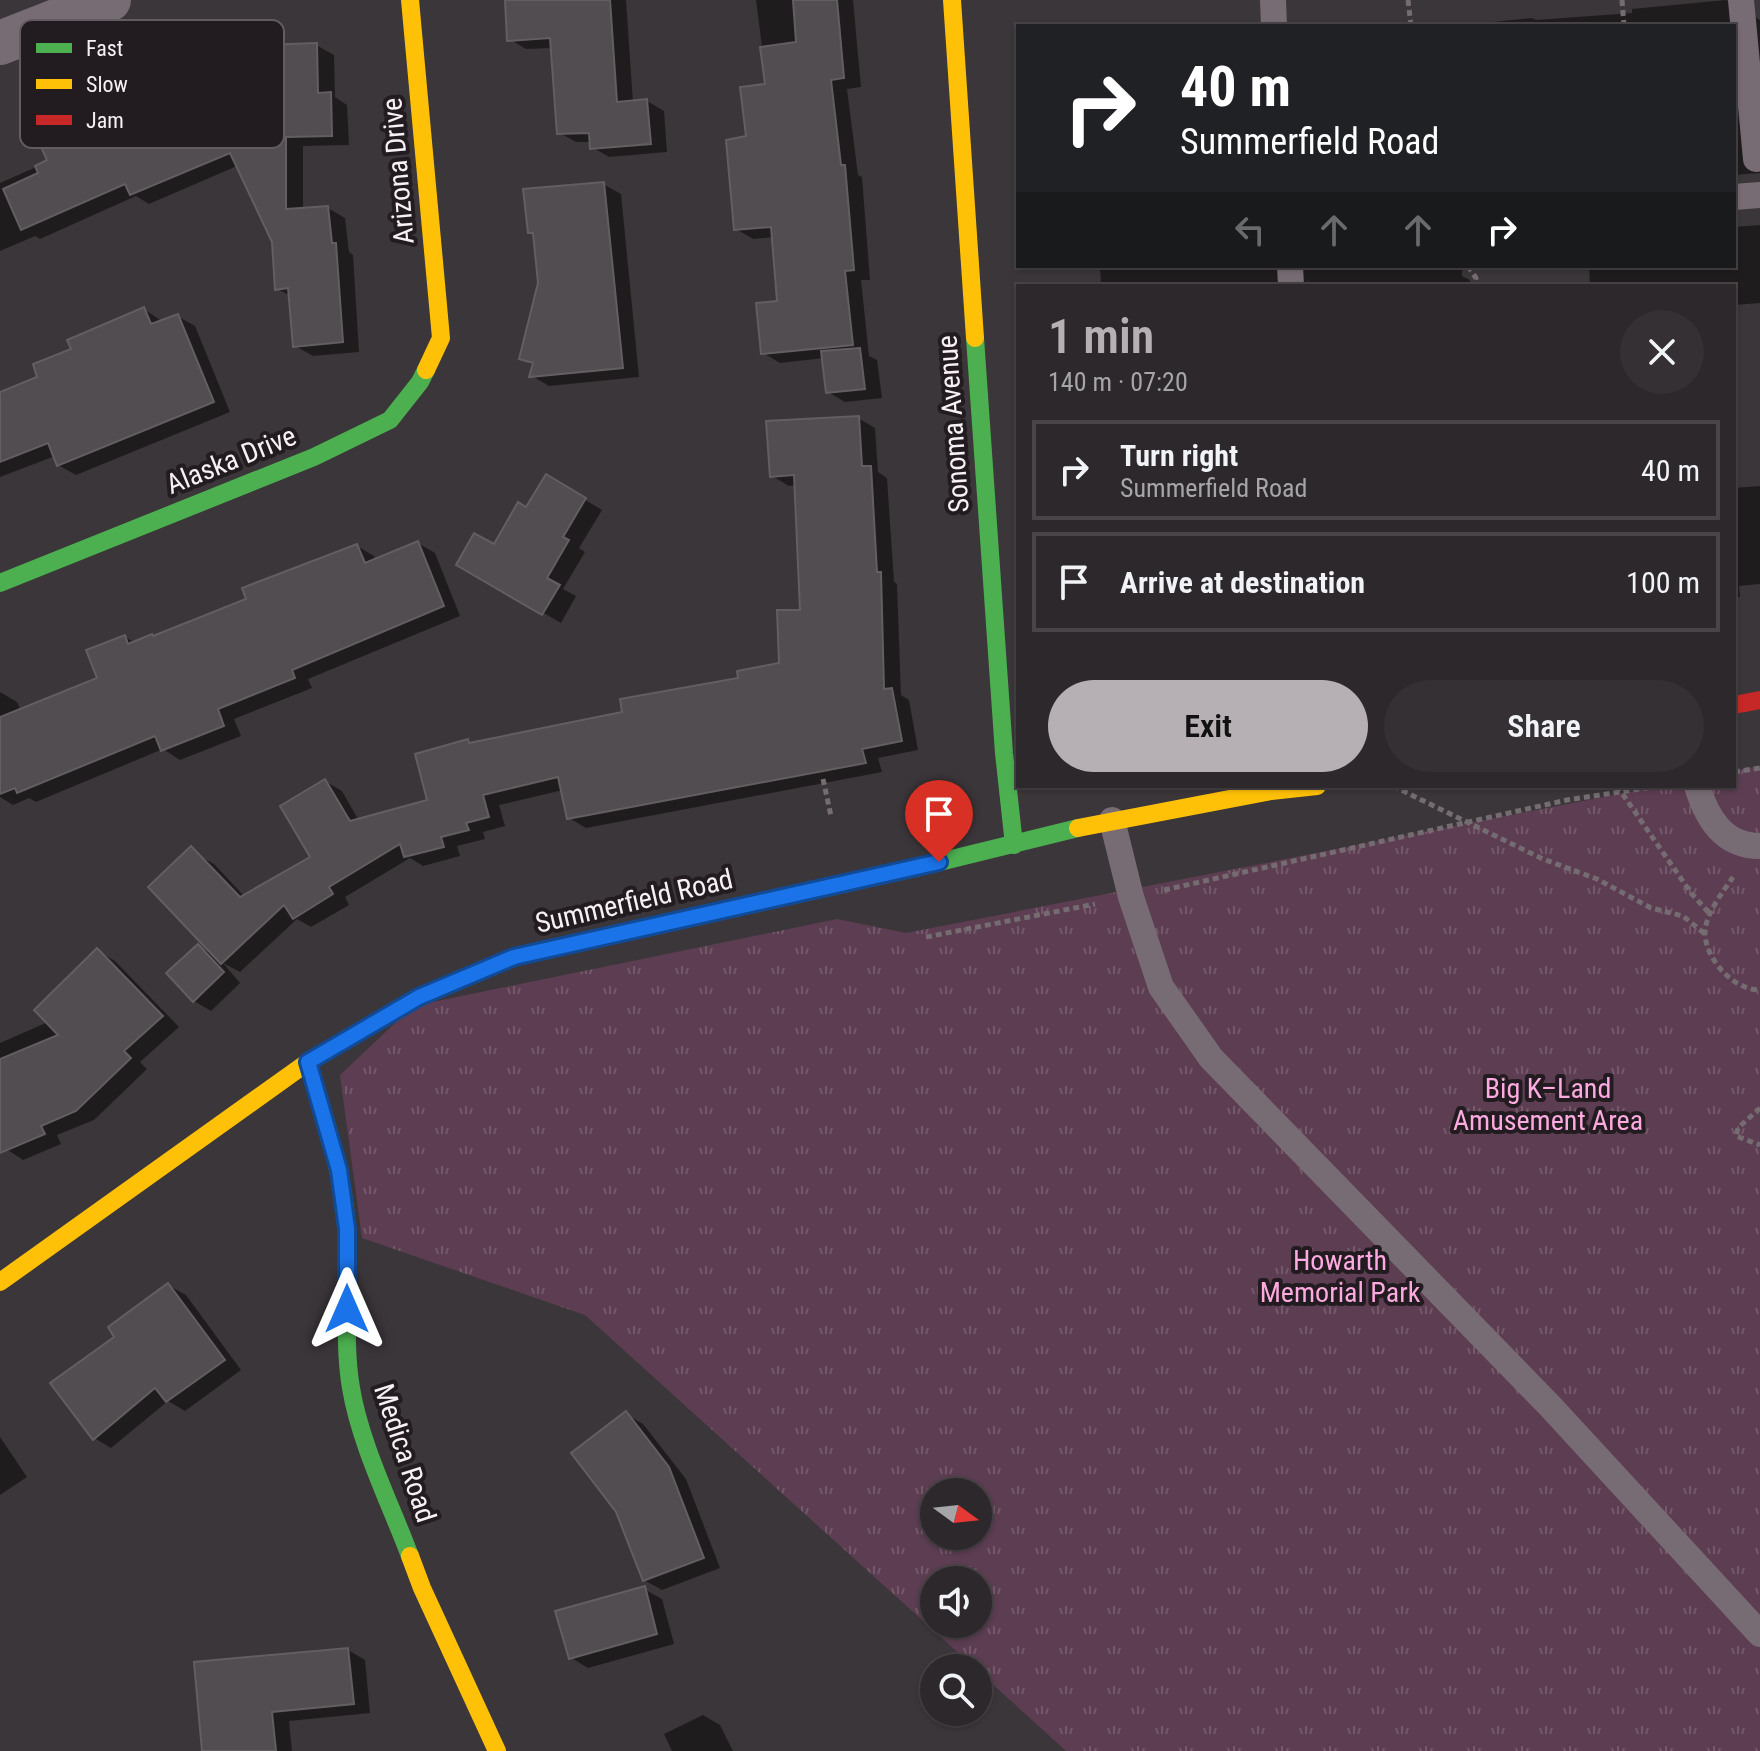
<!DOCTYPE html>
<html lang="en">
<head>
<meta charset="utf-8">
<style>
  body { margin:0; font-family:"Roboto Condensed",sans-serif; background:#343033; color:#f1f3f6; height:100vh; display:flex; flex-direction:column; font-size:30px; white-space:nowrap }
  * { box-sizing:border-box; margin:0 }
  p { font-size:26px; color:#a6a6a9 }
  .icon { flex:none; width:44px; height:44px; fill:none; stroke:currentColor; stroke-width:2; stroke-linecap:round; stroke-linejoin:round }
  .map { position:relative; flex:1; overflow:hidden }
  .details { position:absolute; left:1016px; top:284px; width:720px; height:504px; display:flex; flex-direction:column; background:#2c282b; border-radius:0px; box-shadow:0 2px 6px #0004,0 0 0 2px #484447 }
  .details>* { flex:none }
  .top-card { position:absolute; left:1016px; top:24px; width:720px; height:244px; border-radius:0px; box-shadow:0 2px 6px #0004,0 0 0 2px #484447; background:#202124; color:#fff; overflow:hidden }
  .needle { width:52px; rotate:105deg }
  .tools { position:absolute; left:920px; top:1478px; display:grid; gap:16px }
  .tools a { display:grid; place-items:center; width:72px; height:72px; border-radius:50%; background:#2c282b; box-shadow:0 2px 6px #0004,0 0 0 2px #484447; font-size:40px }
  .pin { position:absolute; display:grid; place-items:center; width:68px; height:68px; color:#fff; margin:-82px -34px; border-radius:50% 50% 50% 0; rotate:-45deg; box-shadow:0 0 8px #0007 }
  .pin .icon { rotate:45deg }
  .me { position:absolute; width:88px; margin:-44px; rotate:0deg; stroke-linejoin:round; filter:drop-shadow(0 0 6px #0008) }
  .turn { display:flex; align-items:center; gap:28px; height:168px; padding:0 32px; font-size:36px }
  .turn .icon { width:104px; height:104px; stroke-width:2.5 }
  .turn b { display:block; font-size:56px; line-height:68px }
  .lanes { display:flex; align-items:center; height:76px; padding:0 32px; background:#0003; justify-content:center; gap:40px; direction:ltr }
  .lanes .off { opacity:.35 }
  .round { display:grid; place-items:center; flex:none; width:84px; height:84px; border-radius:42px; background:#343033 }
  .summary { display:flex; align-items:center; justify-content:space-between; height:136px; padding:0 32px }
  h1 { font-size:48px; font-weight:600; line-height:60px; color:#b6afb3 }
  .cta { display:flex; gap:16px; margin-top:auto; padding:16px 32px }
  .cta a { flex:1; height:92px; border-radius:48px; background:#b6afb3; color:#111; font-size:32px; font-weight:600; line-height:92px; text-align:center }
  .cta a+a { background:#343033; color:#f1f3f6 }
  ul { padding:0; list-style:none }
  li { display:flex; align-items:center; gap:24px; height:100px; margin:0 16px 12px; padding:0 16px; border:4px solid #484447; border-radius:0px }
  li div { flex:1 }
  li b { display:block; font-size:30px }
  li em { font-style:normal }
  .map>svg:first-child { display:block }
  .park { fill:url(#park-tufts); fill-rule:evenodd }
  .shadow { fill:#0007 }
  .building { fill:#514d50; stroke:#635e61; stroke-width:2 }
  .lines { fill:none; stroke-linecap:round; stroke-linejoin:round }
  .path { stroke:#756c71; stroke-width:5; stroke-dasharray:6 4; stroke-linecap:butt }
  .lane { stroke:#786c74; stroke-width:26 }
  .street { stroke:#786c74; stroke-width:44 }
  .fast { stroke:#4caf50; stroke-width:18 }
  .slow { stroke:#ffc107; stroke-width:18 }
  .jam { stroke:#c62828; stroke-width:18 }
  .route-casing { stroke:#114b97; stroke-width:20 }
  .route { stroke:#1a73e8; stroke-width:14 }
  .labels { text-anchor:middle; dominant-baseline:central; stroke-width:8; stroke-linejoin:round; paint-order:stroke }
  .street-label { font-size:28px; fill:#f8f0f5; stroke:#221c20 }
  .park-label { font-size:28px; fill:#fcaae0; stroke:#221c20 }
  .key { fill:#221c20; stroke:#625c60; stroke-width:2 }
  .key-label { font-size:22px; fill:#f8f0f5 }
</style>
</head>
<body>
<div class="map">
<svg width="1760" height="1751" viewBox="0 0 1760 1751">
  <defs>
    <pattern id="park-tufts" width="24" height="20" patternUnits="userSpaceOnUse" patternTransform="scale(2)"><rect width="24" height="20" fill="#5c3d51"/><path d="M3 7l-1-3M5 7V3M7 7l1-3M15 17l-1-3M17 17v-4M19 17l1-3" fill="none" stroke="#74596b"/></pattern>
  </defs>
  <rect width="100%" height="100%" fill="#3b3639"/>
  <!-- park -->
  <path class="park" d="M1760,766V1751H1066L978,1671V1668H975L585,1315L362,1238L340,1075L413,1006L837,919L906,933L1660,786H1734V771ZM934,1492H978V1536H934ZM934,1580H978V1624H934Z"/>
  <!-- shadow -->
  <g class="shadow">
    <polygon points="507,0 626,0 633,102 647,101 664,111 667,152 609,157 592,147 592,142 576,142 558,132 553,48 526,49 509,39"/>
    <polygon points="756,0 853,0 861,87 847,89 858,175 862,177 870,280 861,280 869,356 877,360 882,398 845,402 828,392 824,358 780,363 763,353 779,303 774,237 753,239 736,229 749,137 767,86"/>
    <polygon points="1726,0 1760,20 1760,173 1734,175 1734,26 1455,26 1532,18 1536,20 1632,13 1632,9"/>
    <polygon points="316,45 334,55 335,97 347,105 349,145 303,146 303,210 328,208 345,218 349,252 353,255 359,352 313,356 295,346 291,296 277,289 274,241 237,166 149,204 136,196 40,239 35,236 0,251 0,183 50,161 81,102 137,78 159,93"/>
    <polygon points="603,184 621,194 639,377 549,386 532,376 534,366 521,358 540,283 535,235 530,232"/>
    <polygon points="1760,225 1760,303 1734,305 1734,286 1590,286 1589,266 1734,266 1734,227"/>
    <polygon points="1100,266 1462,266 1462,276 1470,280 1470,286 1309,286 1308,280 1305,286 1101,286"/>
    <polygon points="144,309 163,322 177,316 195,326 230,412 76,475 58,465 55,456 0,477 0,394 40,378 73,350"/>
    <polygon points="858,418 875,428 878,472 887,478 894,582 897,584 901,695 909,700 918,750 878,758 882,772 586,828 569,818 563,790 499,805 505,826 483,832 485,839 457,846 460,856 423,866 410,858 345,897 349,905 311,927 297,919 240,972 223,963 240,983 211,1011 194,1001 198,946 215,956 197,855 214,864 245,897 313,857 325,781 342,791 359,821 429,801 468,741 474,744 624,714 741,679 781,665 802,611 796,485 789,486 772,476"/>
    <polygon points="547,477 602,510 579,548 585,552 563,589 576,596 561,623 459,564 495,547 527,510"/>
    <polygon points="1760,486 1760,584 1739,586 1740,597 1734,597 1734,488"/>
    <polygon points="418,543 435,553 460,616 308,679 312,688 234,719 241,736 180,760 163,749 36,802 29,798 13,805 0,797 0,692 17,702 21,711 99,679 125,637 135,643 155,638 248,600 357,546 374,556 376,561"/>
    <polygon points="98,951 115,961 179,1027 140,1062 147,1069 94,1120 57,1135 61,1144 23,1160 0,1145 0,1043 48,1022"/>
    <polygon points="168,1285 186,1295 241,1370 185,1411 168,1401 111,1448 94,1438 117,1337"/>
    <polygon points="626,1414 643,1424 686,1479 720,1568 662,1590 644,1580"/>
    <polygon points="0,1437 27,1477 0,1495"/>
    <polygon points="644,1589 662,1599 674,1644 588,1668 570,1657"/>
    <polygon points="348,1650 365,1660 370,1713 289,1721 292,1751 204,1751"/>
    <polygon points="703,1715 720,1725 733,1751 672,1751 664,1734"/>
  </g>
  <!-- building -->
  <g class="building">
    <polygon points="505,0 610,0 617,102 647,99 651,144 590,149 589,133 557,134 550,38 507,41"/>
    <polygon points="793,0 837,0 844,78 831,80 841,165 845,165 854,270 845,271 853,345 761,354 756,303 777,301 771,227 734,230 726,140 746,136 740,87 765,84 760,47 796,42"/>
    <polygon points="317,43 318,93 331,92 332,136 286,137 286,209 328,206 332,243 336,243 343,342 293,347 288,288 275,290 272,242 230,153 130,195 125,184 21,230 3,189 38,173 35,166 47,160 29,120 78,97 79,100 137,76 142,87 149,85 153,94 234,59 234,46"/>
    <polygon points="604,182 623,368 529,377 533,363 519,359 538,283 533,233 528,233 523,189"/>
    <polygon points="144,307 151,324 178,314 214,402 57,466 48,443 0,462 0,392 37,377 33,364 71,349 67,340"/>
    <polygon points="860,348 865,389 826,393 821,351"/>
    <polygon points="859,416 862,466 871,466 877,572 881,572 884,689 892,688 902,741 862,749 866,763 567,819 558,777 483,795 489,817 466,823 469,830 441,837 444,847 404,857 400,844 329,887 333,894 293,919 284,905 221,964 148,887 191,846 240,897 310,857 280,806 325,779 350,821 427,800 415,754 468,739 469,743 622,712 620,699 738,678 737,671 779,663 777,610 800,610 794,475 770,477 766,421"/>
    <polygon points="546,474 586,498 563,537 569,540 547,578 560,585 542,615 456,565 474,533 494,544 518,502 526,507"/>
    <polygon points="418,541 444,606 292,670 295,678 218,709 224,726 161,751 155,736 17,793 15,788 0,794 0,717 97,678 86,650 125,635 128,644 152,634 153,636 246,599 242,588 357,544 365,563"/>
    <polygon points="198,944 224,972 193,1002 166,973"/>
    <polygon points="97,948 163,1016 124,1051 131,1058 76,1111 41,1126 45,1134 0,1153 0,1059 58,1035 34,1010"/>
    <polygon points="168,1283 225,1360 166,1402 155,1388 93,1440 50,1383 114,1337 108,1327"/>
    <polygon points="626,1411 669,1467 704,1558 643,1581 616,1512 571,1453"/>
    <polygon points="645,1586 657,1634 569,1659 555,1611"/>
    <polygon points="348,1648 354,1704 272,1712 276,1751 202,1751 194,1662"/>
  </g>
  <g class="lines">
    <!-- path -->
    <g class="path">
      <polyline points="1408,0 1411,26"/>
      <polyline points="1622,0 1624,26"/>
      <polyline points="1468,266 1476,278 1474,286"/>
      <polyline points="1734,772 1760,768"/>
      <polyline points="823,779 831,816"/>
      <polyline points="1393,786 1543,859 1597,879 1651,908 1683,916 1705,934"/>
      <polyline points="1617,786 1691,893 1710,914"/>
      <path d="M1733,877C1723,892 1704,915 1705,935C1707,961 1734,990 1760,990"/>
      <polyline points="1164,890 1567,800 1660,786"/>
      <polyline points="926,937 1095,904"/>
      <polyline points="1760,1108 1738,1128 1736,1136 1760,1145"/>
    </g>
    <!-- lane -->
    <g class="lane">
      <polyline points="1273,0 1274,26"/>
      <polyline points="1741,0 1756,159"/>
      <polyline points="1734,197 1760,195"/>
      <polyline points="1290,266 1291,286"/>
      <path d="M1697,786C1707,818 1723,846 1760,846"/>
      <polyline points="1112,820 1131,897 1161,987 1211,1058 1550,1406 1760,1634"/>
    </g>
    <!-- street -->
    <polyline class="street" points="0,43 109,0"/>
    <!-- fast -->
    <g class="fast">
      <polyline points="975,338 1004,753 1014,845"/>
      <polyline points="0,583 314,457 390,420 420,382 426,370"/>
      <polyline points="388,1015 419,997 514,957 915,868 1078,828"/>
      <path d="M308,1062C324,1117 343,1171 347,1229C351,1282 342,1335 351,1388C360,1443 390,1503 410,1556"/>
    </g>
    <!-- slow -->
    <g class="slow">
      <polyline points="410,0 441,338 426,370"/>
      <polyline points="952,0 975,338"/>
      <polyline points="1078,828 1271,791 1317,786"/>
      <polyline points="0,1282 308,1062 388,1015"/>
      <polyline points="410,1556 422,1588 497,1751"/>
    </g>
    <!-- jam -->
    <polyline class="jam" points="1734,705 1760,700"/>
  </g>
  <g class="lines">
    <defs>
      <polyline id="route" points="347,1309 347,1229 339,1170 308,1062 419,997 514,957 939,862"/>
    </defs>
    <!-- route casing -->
    <use href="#route" class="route-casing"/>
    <!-- route -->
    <use href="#route" class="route"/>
  </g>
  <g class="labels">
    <!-- street labels -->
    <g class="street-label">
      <text transform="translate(398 171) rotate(-95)">Arizona Drive</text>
      <text transform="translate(953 424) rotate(-94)">Sonoma Avenue</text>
      <text transform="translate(231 460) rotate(-22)">Alaska Drive</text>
      <text transform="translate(634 901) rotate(-13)">Summerfield Road</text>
      <text transform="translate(405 1453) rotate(72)">Medica Road</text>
    </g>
    <!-- park labels -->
    <g class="park-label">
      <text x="1548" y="1088">Big K–Land<tspan x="1548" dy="32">Amusement Area</tspan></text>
      <text x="1340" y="1260">Howarth<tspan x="1340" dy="32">Memorial Park</tspan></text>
    </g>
  </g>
  <!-- legend -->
  <rect x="20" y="20" width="264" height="128" rx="12" class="key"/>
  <rect x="36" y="43" width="36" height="10" fill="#4caf50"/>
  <rect x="36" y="79" width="36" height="10" fill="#ffc107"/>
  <rect x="36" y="115" width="36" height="10" fill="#c62828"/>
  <g class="key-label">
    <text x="86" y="56">Fast</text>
    <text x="86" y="92">Slow</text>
    <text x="86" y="128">Jam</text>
  </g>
</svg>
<div class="tools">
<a><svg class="needle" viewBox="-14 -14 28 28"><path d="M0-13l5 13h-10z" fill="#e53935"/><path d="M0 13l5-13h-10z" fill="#a6a6a9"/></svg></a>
<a><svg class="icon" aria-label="sound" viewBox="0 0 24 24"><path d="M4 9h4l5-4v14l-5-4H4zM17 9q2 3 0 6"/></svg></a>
<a><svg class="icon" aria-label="search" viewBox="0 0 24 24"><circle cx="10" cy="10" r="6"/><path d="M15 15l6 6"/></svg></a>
</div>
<div class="pin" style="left:939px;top:862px;background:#d93025"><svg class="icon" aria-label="arrive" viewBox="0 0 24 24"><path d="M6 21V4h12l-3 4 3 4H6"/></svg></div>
<svg class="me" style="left:347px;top:1309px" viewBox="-20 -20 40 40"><path d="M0-17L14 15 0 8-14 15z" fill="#1a73e8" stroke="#fff" stroke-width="4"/></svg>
<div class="top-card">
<div class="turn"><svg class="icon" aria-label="right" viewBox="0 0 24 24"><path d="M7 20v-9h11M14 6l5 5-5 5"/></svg><div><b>40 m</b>Summerfield Road</div></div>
<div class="lanes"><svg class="icon off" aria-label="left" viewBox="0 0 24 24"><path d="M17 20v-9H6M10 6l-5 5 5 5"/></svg><svg class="icon off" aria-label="ahead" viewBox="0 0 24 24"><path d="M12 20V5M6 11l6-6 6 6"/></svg><svg class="icon off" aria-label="ahead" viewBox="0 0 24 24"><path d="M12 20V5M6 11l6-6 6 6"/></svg><svg class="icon" aria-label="right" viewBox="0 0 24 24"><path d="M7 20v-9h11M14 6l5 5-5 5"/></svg></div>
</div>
<section class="details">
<div class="summary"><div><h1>1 min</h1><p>140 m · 07:20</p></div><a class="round"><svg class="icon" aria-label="close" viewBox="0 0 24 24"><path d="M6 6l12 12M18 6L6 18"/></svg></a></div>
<ul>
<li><svg class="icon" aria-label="right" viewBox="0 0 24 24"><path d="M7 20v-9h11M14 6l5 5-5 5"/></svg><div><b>Turn right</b><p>Summerfield Road</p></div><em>40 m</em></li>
<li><svg class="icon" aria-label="arrive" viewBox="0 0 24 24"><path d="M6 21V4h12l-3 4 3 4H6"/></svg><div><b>Arrive at destination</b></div><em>100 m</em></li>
</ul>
<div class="cta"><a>Exit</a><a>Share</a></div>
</section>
</div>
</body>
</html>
